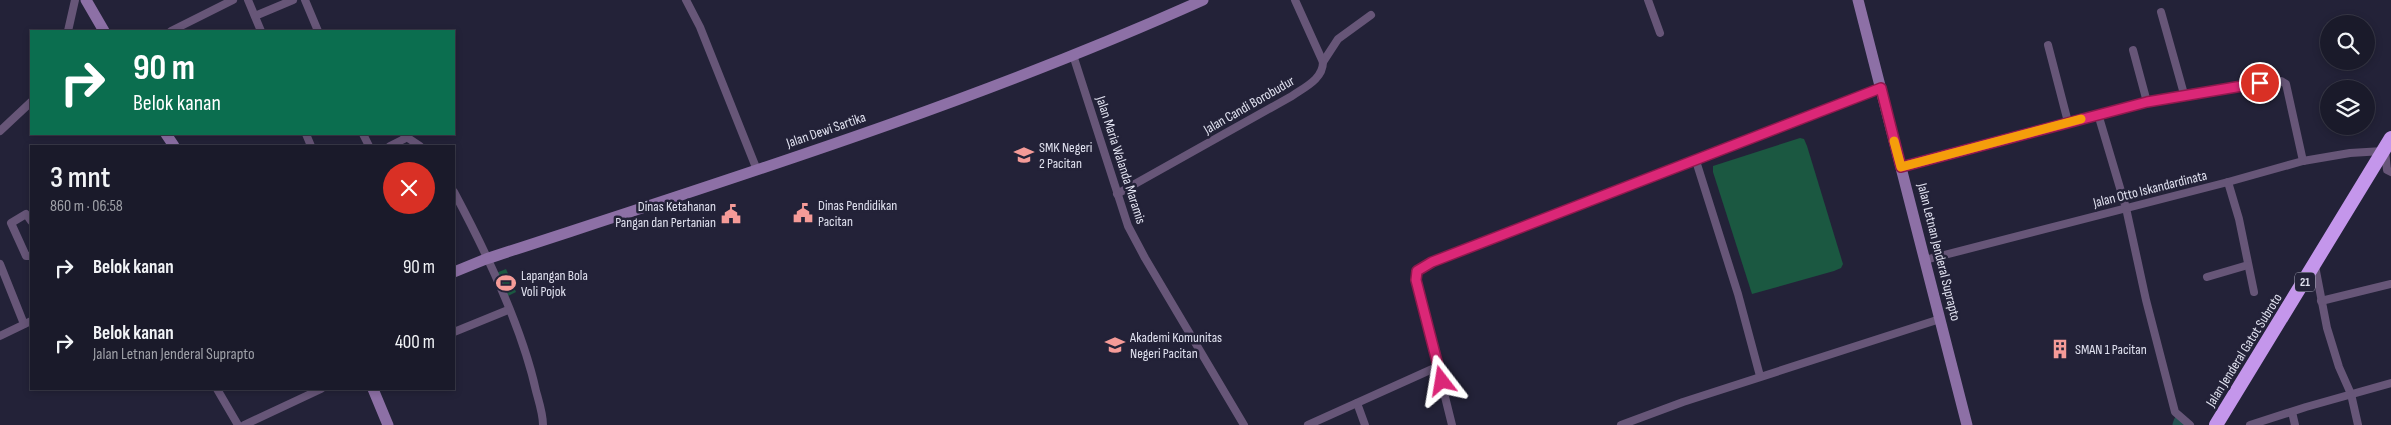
<!DOCTYPE html>
<html lang="id">
<head>
<meta charset="utf-8">
<style>
  body { margin:0; font-family:"Sofia Sans Condensed",sans-serif; background:#272736; color:#f1f3f6; height:100vh; display:flex; flex-direction:column; font-size:19px; white-space:nowrap }
  * { box-sizing:border-box; margin:0 }
  p { font-size:16px; color:#9fa1a8 }
  .icon { flex:none; width:28px; height:28px; fill:none; stroke:currentColor; stroke-width:2; stroke-linecap:round; stroke-linejoin:round }
  .map { position:relative; flex:1; overflow:hidden }
  .drawer { position:absolute; left:30px; top:145px; width:425px; height:245px; display:flex; flex-direction:column; background:#1a1a2a; border-radius:0px; box-shadow:0 2px 8px #0003,0 0 0 1px #383847 }
  .drawer>* { flex:none }
  .banner { position:absolute; left:30px; top:30px; width:425px; height:105px; border-radius:0px; box-shadow:0 2px 8px #0003,0 0 0 1px #383847; background:#0b6e4f; color:#fff; overflow:hidden }
  .tools { position:absolute; left:2320px; top:15px; display:grid; gap:10px }
  .tools a { display:grid; place-items:center; width:55px; height:55px; border-radius:50%; background:#1a1a2a; box-shadow:0 2px 8px #0003,0 0 0 1px #383847; font-size:25px }
  .pin { position:absolute; display:grid; place-items:center; width:42px; height:42px; color:#fff; margin:-21px; border:2px solid #fff; border-radius:50%; box-shadow:0 1px 5px #0007 }
  .me { position:absolute; width:55px; margin:-28px; rotate:346deg; stroke-linejoin:round; filter:drop-shadow(0 0 4px #0008) }
  .turn { display:flex; align-items:center; gap:18px; height:105px; padding:0 20px; font-size:22px }
  .turn .icon { width:65px; height:65px; stroke-width:2.5 }
  .turn b { display:block; font-size:35px; line-height:42px }
  .round { display:grid; place-items:center; flex:none; width:52px; height:52px; border-radius:26px; background:#272736 }
  .overview { display:flex; align-items:center; justify-content:space-between; height:85px; padding:0 20px }
  h1 { font-size:30px; font-weight:600; line-height:38px }
  ul { padding:0; list-style:none }
  li { display:flex; align-items:center; gap:15px; height:75px; padding:0 20px }
  li div { flex:1 }
  li b { display:block; font-size:19px }
  li em { font-style:normal }
  .map>svg:first-child { display:block }
  .green { fill:#1b5841 }
  .lines { fill:none; stroke-linecap:round; stroke-linejoin:round }
  .river { stroke:#225151; stroke-width:15 }
  .street { stroke:#675678; stroke-width:8 }
  .secondary { stroke:#8d70a6; stroke-width:11 }
  .highway { stroke:#c496eb; stroke-width:14 }
  .route-casing { stroke:#8e194d; stroke-width:12 }
  .route { stroke:#db2777; stroke-width:9 }
  .slow { stroke:#f59e0b; stroke-width:9 }
  .labels { text-anchor:middle; dominant-baseline:central; stroke-width:5; stroke-linejoin:round; paint-order:stroke }
  .shield { fill:#232238; stroke:#a8a8b9; stroke-width:1 }
  .shield-label { font-size:12px; font-weight:bold; fill:#e1e2f0 }
  .street-label { font-size:14px; fill:#e1e2f0; stroke:#232238 }
  .poi-label { font-size:14px; fill:#e1e2f0; stroke:#232238; text-anchor:start }
</style>
</head>
<body>
<div class="map">
<svg width="2391" height="425" viewBox="0 0 2391 425">
  <rect width="100%" height="100%" fill="#232238"/>
  <!-- green -->
  <g class="green">
    <polygon points="1800,138 1804,139 1807,146 1843,264 1841,268 1834,271 1752,294 1713,172 1713,166"/>
    <polygon points="506,269 516,292 506,297 496,273"/>
  </g>
  <g class="lines">
    <!-- river -->
    <polyline class="river" points="2180,425 2181,422"/>
    <!-- street -->
    <g class="street">
      <polyline points="248,0 261,31"/>
      <polyline points="305,0 318,31"/>
      <polyline points="686,0 700,27 757,170"/>
      <polyline points="1648,0 1660,33"/>
      <polyline points="2161,12 2184,94"/>
      <polyline points="255,16 293,0"/>
      <polyline points="68,31 75,0"/>
      <polyline points="171,31 233,0"/>
      <polyline points="2048,45 2068,122"/>
      <polyline points="2133,50 2147,102"/>
      <polyline points="1073,55 1128,226 1145,258 1244,425"/>
      <polyline points="1323,62 1338,39 1371,15"/>
      <polyline points="2098,114 2126,208 2146,300 2175,412 2190,425"/>
      <polyline points="0,131 31,102"/>
      <polyline points="306,134 311,146"/>
      <polyline points="363,134 369,146"/>
      <polyline points="405,136 420,146"/>
      <polyline points="390,146 404,139 405,134"/>
      <polyline points="2385,151 2387,170 2391,172"/>
      <polyline points="1901,167 2147,102 2184,94 2281,81 2286,84 2303,161"/>
      <polyline points="2228,182 2239,219 2254,292"/>
      <path d="M454,192C485,250 522,327 536,391C539,402 543,414 543,425"/>
      <path d="M1117,194L1292,96C1305,87 1323,79 1323,62L1295,0"/>
      <polyline points="31,221 26,214 11,223 26,256 31,256"/>
      <polyline points="1925,260 2228,182 2303,161 2350,153 2383,151"/>
      <polyline points="0,264 24,324"/>
      <polyline points="2315,266 2327,328 2339,367 2351,394 2358,425"/>
      <polyline points="2207,277 2248,265"/>
      <polyline points="2321,301 2391,284"/>
      <polyline points="454,332 508,310"/>
      <polyline points="0,336 31,321"/>
      <polyline points="1760,376 1738,294 1696,161 1881,88"/>
      <polyline points="217,389 238,425"/>
      <polyline points="1357,403 1365,425"/>
      <polyline points="2292,412 2295,425"/>
      <polyline points="244,425 321,389"/>
      <polyline points="1308,425 1439,366"/>
      <polyline points="1452,425 1416,280 1417,271 1432,262 1696,161"/>
      <polyline points="1621,425 1683,402 1940,319"/>
      <polyline points="2250,425 2306,407 2391,383"/>
    </g>
    <!-- secondary -->
    <g class="secondary">
      <polyline points="86,0 104,31"/>
      <polyline points="1858,0 1967,425"/>
      <polyline points="166,134 174,146"/>
      <path d="M454,272L486,259C727,180 972,104 1203,0"/>
      <polyline points="373,389 388,425"/>
    </g>
    <!-- highway -->
    <polyline class="highway" points="2216,425 2391,138"/>
  </g>
  <g class="lines">
    <defs>
      <polyline id="route" points="1442,381 1416,280 1417,271 1432,262 1881,88 1901,167 2147,102 2260,83"/>
    </defs>
    <!-- route casing -->
    <use href="#route" class="route-casing"/>
    <!-- route -->
    <use href="#route" class="route"/>
    <!-- slow -->
    <polyline class="slow" points="1894,141 1901,167 2081,119"/>
  </g>
  <!-- icons -->
  <defs>
    <symbol id="school-bare" viewBox="-9 -9 18 18"><path d="M0-5L7-2L0 1L-7-2ZM-4 1L0 2.5L4 1V4Q0 6-4 4Z" fill="#f59b98" stroke="#232238" stroke-width="2.5" paint-order="stroke"/></symbol>
    <symbol id="civic-bare" viewBox="-9 -9 18 18"><path d="M-.6-6.5H3V-4.5H.6V-3L4-1V1h2V6H-6V1h2V-1L-.6-3ZM-1.2 2.5V6h2.4V2.5Z" fill="#f59b98" stroke="#232238" stroke-width="2.5" paint-order="stroke"/></symbol>
    <symbol id="stadium-bare" viewBox="-9 -9 18 18"><path d="M0-5a6.5 5 0 1 0 0 10a6.5 5 0 1 0 0-10ZM-3.5-1.8h7v3.6h-7Z" fill="#f59b98" stroke="#232238" stroke-width="2.5" paint-order="stroke"/></symbol>
    <symbol id="university-bare" viewBox="-9 -9 18 18"><path d="M0-5L7-2L0 1L-7-2ZM-4 1L0 2.5L4 1V4Q0 6-4 4Z" fill="#f59b98" stroke="#232238" stroke-width="2.5" paint-order="stroke"/></symbol>
    <symbol id="building-bare" viewBox="-9 -9 18 18"><path d="M-4-6H4V6H1V3H-1V6H-4ZM-2.5-4.3h1.7v1.8h-1.7ZM.8-4.3h1.7v1.8H.8ZM-2.5-1h1.7V.8h-1.7ZM.8-1h1.7V.8H.8Z" fill="#f59b98" stroke="#232238" stroke-width="2.5" paint-order="stroke"/></symbol>
  </defs>
  <g fill-rule="evenodd">
    <use href="#school-bare" x="1010" y="141" width="28" height="28"/>
    <use href="#civic-bare" x="789" y="199" width="28" height="28"/>
    <use href="#civic-bare" x="717" y="200" width="28" height="28"/>
    <use href="#stadium-bare" x="492" y="269" width="28" height="28"/>
    <use href="#university-bare" x="1101" y="331" width="28" height="28"/>
    <use href="#building-bare" x="2046" y="335" width="28" height="28"/>
  </g>
  <g class="labels">
    <!-- shield labels -->
    <rect class="shield" x="2295" y="272.5" width="20" height="19" rx="4"/>
    <g class="shield-label">
      <text x="2305" y="282">21</text>
    </g>
    <!-- street labels -->
    <g class="street-label">
      <text transform="translate(1249 105) rotate(-30)">Jalan Candi Borobudur</text>
      <text transform="translate(826 130) rotate(-19)">Jalan Dewi Sartika</text>
      <text transform="translate(1121 160) rotate(72)">Jalan Maria Walanda Maramis</text>
      <text transform="translate(2150 189) rotate(-14)">Jalan Otto Iskandardinata</text>
      <text transform="translate(1939 252) rotate(76)">Jalan Letnan Jenderal Suprapto</text>
      <text transform="translate(2244 350) rotate(-58)">Jalan Jenderal Gatot Subroto</text>
    </g>
    <!-- poi labels -->
    <g class="poi-label">
      <text x="1039" y="147">SMK Negeri<tspan x="1039" dy="16">2 Pacitan</tspan></text>
      <text x="818" y="205">Dinas Pendidikan<tspan x="818" dy="16">Pacitan</tspan></text>
      <text x="716" y="206" text-anchor="end">Dinas Ketahanan<tspan x="716" dy="16">Pangan dan Pertanian</tspan></text>
      <text x="521" y="275">Lapangan Bola<tspan x="521" dy="16">Voli Pojok</tspan></text>
      <text x="1130" y="337">Akademi Komunitas<tspan x="1130" dy="16">Negeri Pacitan</tspan></text>
      <text x="2075" y="349">SMAN 1 Pacitan</text>
    </g>
  </g>
</svg>
<div class="tools">
<a><svg class="icon" aria-label="search" viewBox="0 0 24 24"><circle cx="10" cy="10" r="6"/><path d="M15 15l6 6"/></svg></a>
<a><svg class="icon" aria-label="layers" viewBox="0 0 24 24"><path d="M12 4l9 5-9 5-9-5zM3 14l9 5 9-5"/></svg></a>
</div>
<div class="pin" style="left:2260px;top:83px;background:#d93025"><svg class="icon" aria-label="arrive" viewBox="0 0 24 24"><path d="M6 21V4h12l-3 4 3 4H6"/></svg></div>
<svg class="me" style="left:1442px;top:381px" viewBox="-20 -20 40 40"><path d="M0-17L14 15 0 8-14 15z" fill="#db2777" stroke="#fff" stroke-width="4"/></svg>
<div class="banner">
<div class="turn"><svg class="icon" aria-label="right" viewBox="0 0 24 24"><path d="M7 20v-9h11M14 6l5 5-5 5"/></svg><div><b>90 m</b>Belok kanan</div></div>
</div>
<section class="drawer">
<div class="overview"><div><h1>3 mnt</h1><p>860 m · 06:58</p></div><a class="round" style="background:#d93025;color:#fff"><svg class="icon" aria-label="close" viewBox="0 0 24 24"><path d="M6 6l12 12M18 6L6 18"/></svg></a></div>
<ul>
<li><svg class="icon" aria-label="right" viewBox="0 0 24 24"><path d="M7 20v-9h11M14 6l5 5-5 5"/></svg><div><b>Belok kanan</b></div><em>90 m</em></li>
<li><svg class="icon" aria-label="right" viewBox="0 0 24 24"><path d="M7 20v-9h11M14 6l5 5-5 5"/></svg><div><b>Belok kanan</b><p>Jalan Letnan Jenderal Suprapto</p></div><em>400 m</em></li>
</ul>
</section>
</div>
</body>
</html>
